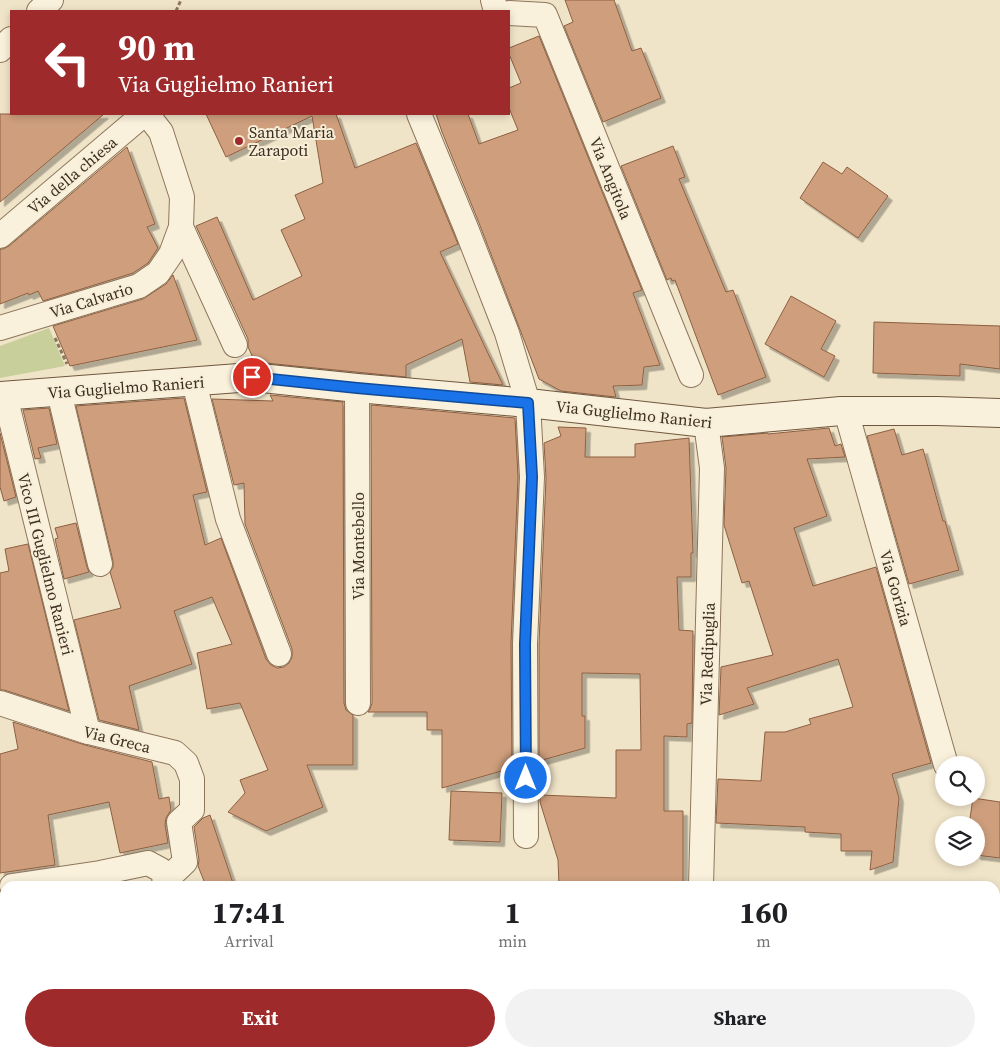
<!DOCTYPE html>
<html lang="en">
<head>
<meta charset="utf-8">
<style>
  body { margin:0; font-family:"Source Serif 4",serif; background:#f2f2f2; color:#202124; height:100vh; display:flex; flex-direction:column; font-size:19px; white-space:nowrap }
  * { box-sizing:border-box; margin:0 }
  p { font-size:16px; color:#757577 }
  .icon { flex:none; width:28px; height:28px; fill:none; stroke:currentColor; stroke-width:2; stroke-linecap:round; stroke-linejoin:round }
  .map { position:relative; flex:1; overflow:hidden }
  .sheet { position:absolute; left:0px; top:881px; width:1000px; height:176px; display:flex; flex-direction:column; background:#fff; border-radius:15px 15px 0 0; box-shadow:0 2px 8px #0003 }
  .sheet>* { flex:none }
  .hud { position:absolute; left:10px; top:10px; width:500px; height:105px; border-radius:0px; box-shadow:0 2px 8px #0003; background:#9e2a2b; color:#fff; overflow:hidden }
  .controls { position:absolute; left:935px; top:756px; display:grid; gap:10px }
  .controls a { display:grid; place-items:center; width:50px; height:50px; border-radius:50%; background:#fff; box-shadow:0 2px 8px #0003; font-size:25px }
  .pin { position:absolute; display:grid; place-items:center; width:42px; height:42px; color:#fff; margin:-21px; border:2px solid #fff; border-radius:50%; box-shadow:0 1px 5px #0007 }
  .me { position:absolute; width:55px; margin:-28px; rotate:0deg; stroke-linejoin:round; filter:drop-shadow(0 0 4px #0008) }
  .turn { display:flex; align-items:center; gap:18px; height:105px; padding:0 25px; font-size:22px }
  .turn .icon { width:65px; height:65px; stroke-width:2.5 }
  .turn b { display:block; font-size:35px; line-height:42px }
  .eta { display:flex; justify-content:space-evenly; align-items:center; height:85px; text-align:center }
  .eta b { font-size:30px; font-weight:700; line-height:35px }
  .cta { display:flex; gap:10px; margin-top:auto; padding:10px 25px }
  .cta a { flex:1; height:58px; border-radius:30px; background:#9e2a2b; color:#fff; font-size:20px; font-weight:700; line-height:58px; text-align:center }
  .cta a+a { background:#f2f2f2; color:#202124 }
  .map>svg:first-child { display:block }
  .green { fill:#c9cf9b }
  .building { fill:#cf9f7d; stroke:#8d5f41; filter:url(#shadow) }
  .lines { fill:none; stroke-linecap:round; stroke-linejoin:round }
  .street-casing { stroke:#8d765c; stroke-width:26 }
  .secondary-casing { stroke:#6f573f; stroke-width:30 }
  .path { stroke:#8d765c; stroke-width:3; stroke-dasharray:4 2.5; stroke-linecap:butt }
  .street { stroke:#faf1dc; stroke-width:24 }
  .secondary { stroke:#faf1dc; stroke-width:28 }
  .route-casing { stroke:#114b97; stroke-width:12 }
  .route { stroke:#1a73e8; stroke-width:9 }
  .poi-dot { fill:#9e2a2b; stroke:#f7eed8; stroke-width:2 }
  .labels { text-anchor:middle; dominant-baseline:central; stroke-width:4; stroke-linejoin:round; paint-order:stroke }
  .poi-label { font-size:16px; fill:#3d2e20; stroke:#f7eed8; text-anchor:start }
  .street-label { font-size:16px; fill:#3d2e20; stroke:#f7eed8 }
</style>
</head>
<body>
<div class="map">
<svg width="1000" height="1057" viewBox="0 0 1000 1057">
  <defs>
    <filter id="shadow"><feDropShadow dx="4.5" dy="4.5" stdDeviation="0" flood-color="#0004"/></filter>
  </defs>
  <rect width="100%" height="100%" fill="#f0e4c8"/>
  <!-- green -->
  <polygon class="green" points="49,328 65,366 0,378 0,346"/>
  <!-- building -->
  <g class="building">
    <polygon points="565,0 614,0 632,51 641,48 661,98 603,122 564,26 573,22"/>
    <polygon points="539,36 642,290 633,293 660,365 644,367 642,385 613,386 616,397 561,391 539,379 479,223 442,132 436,114 468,114 479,144 518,130 509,108 509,88 521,83 509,54 509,48"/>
    <polygon points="0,114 104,114 0,202"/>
    <polygon points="206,114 336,114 355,168 416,143 458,244 440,252 503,385 470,382 462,339 406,365 406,377 255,362 248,347 248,339 196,226 217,217 253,300 302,276 281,230 305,219 295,195 323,183 312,116 226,157"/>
    <polygon points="673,146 685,177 679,179 726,292 733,290 766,377 718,395 675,280 672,281 671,278 667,280 621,166"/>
    <polygon points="127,147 155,224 147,227 158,248 148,263 133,273 43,301 38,291 29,295 28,293 0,304 0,249 3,249 9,246"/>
    <polygon points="823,162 842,174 847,167 888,196 858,238 800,198"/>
    <polygon points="173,275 197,340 70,366 53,326 143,299 166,284"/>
    <polygon points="791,296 836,321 821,349 835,356 824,377 765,344"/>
    <polygon points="874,322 1000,326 1000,369 960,364 960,376 873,373"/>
    <polygon points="270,395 343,402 344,703 346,710 353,715 353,765 307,765 323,807 266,831 228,812 245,793 240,780 268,770 240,703 207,709 197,653 232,644 212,597 174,611 192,664 129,686 139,730 99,720 74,620 121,608 110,572 113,567 113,561 76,406 184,398 207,492 193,495 205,545 221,538 266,659 271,665 277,668 284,667 289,663 292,657 292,649 245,524 244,483 234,485 212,399 273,401"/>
    <polygon points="371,405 515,418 518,477 511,643 512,768 442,788 442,730 427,730 427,712 368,712 370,709 372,703"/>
    <polygon points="49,408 57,444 38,448 41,458 35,459 23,410"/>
    <polygon points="558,427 586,428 585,457 635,457 635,444 689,438 693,553 691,553 691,577 677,577 679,630 693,631 692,723 687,724 687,737 664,736 664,811 683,811 683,886 559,886 558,860 540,802 540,795 616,798 616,750 641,750 640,674 582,673 582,716 585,716 585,748 539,761 539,644 546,478 544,443 561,436"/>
    <polygon points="829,428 835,446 841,444 845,457 807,459 827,516 794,528 813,586 876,567 931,763 892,774 899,798 893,862 870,870 872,851 841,851 841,834 805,832 805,827 716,823 718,779 761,781 765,732 785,732 811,724 809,719 853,707 838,659 747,688 754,704 719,715 721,667 773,655 749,581 742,583 724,525 726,468 722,437 768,433 768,434"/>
    <polygon points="894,429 902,455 923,449 943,521 945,521 959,570 909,584 867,436"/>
    <polygon points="0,433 16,497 4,501 0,487"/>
    <polygon points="76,523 87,567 89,572 64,579 55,539 58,538 55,528"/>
    <polygon points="28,544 69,711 4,690 0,690 0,573 9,571 5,549"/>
    <polygon points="13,722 85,745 152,762 159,799 169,797 171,810 166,818 165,824 168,843 120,853 109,802 48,815 55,865 0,873 0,754 18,749"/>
    <polygon points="451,791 502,793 500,842 449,840"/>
    <polygon points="973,798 1000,802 1000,858 976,855 976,825 969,825"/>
    <polygon points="210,815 234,886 206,886 198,866 199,860 194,827 203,818"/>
  </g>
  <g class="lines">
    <defs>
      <g id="street">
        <polyline points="493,0 496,11"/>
        <polyline points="39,11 51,0"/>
        <polyline points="509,13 545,15 691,375"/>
        <polyline points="0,50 11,39"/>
        <polyline points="419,114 466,228 507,333 528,403 532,477 525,644 526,836"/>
        <polyline points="181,227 235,345"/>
        <polyline points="0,236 144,114"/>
        <polyline points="0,328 139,286 158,273 171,254 181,227 182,197 161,132 147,114"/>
        <polyline points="194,382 228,519 279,654"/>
        <polyline points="357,388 358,703"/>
        <polyline points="59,392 100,564"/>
        <polyline points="5,396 88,732"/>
        <polyline points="846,411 946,765"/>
        <polyline points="0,703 85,731 175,753 186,763 192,779 192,810 179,822 185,862 166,880"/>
        <polyline points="12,886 100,873 148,863 161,870 166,880 163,886"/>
        <polyline points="701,886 712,468 706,423"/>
        <polyline points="0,945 5,944"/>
      </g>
      <polyline id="secondary" points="0,396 252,377 357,388 528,403 706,423 841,411 937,411 1000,413"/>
    </defs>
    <!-- street casing -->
    <use href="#street" class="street-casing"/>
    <!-- secondary casing -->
    <use href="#secondary" class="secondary-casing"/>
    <!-- path -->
    <g class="path">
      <polyline points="176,11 181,0"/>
      <polyline points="55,338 67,364"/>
    </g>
    <!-- street -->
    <use href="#street" class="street"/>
    <!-- secondary -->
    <use href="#secondary" class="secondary"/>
  </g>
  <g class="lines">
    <defs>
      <polyline id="route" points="252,377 357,388 528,403 532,477 525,644 526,778"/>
    </defs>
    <!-- route casing -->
    <use href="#route" class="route-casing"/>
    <!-- route -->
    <use href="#route" class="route"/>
  </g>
  <!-- markers -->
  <circle class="poi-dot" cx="239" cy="141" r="5"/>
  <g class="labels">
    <!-- poi labels -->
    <g class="poi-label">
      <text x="249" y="132">Santa Maria<tspan x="249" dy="18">Zarapoti</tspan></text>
    </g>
    <!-- street labels -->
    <g class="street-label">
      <text transform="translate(72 175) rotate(-40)">Via della chiesa</text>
      <text transform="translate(611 178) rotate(68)">Via Angitola</text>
      <text transform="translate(91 300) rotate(-17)">Via Calvario</text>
      <text transform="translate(126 387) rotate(-4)">Via Guglielmo Ranieri</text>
      <text transform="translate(634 414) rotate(6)">Via Guglielmo Ranieri</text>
      <text transform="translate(358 546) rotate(-90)">Via Montebello</text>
      <text transform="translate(46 564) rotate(76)">Vico III Guglielmo Ranieri</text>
      <text transform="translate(896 588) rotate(74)">Via Gorizia</text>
      <text transform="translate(707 654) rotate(-88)">Via Redipuglia</text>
      <text transform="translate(117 739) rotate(14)">Via Greca</text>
    </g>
  </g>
</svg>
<div class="controls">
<a><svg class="icon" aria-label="search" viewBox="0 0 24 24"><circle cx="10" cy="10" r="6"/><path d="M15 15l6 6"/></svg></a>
<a><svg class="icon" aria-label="layers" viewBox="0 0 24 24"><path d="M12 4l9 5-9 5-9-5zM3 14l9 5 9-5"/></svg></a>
</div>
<div class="pin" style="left:252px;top:377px;background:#d93025"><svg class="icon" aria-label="arrive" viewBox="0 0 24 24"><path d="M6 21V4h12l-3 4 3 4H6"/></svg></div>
<svg class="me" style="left:526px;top:778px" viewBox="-20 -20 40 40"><circle r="17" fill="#1a73e8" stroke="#fff" stroke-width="3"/><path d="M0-11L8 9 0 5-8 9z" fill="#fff"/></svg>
<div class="hud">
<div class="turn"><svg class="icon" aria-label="left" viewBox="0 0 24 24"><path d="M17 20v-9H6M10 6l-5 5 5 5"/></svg><div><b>90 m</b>Via Guglielmo Ranieri</div></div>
</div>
<section class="sheet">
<div class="eta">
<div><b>17:41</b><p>Arrival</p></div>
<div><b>1</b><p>min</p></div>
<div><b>160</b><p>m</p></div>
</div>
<div class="cta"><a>Exit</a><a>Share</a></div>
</section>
</div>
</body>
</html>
